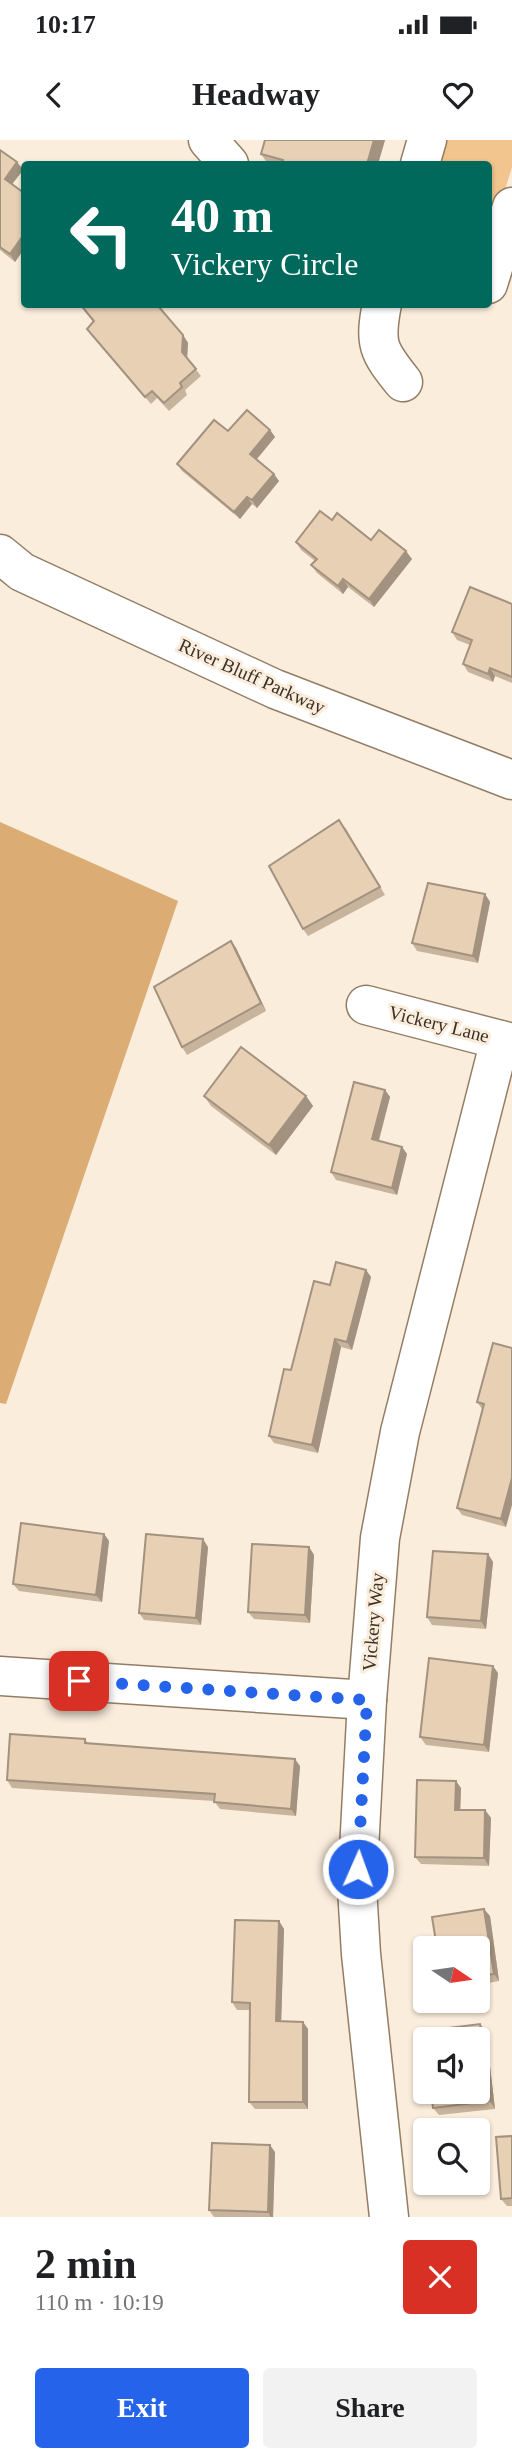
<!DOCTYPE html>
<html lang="en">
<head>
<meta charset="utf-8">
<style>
  body { margin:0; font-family:Georgia,serif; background:#f2f2f2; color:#202124; height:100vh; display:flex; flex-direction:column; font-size:26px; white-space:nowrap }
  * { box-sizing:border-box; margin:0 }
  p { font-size:23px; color:#757577 }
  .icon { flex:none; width:38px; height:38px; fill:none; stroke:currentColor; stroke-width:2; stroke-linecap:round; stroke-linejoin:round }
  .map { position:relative; height:2077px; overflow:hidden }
  .details { display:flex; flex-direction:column; background:#fff; flex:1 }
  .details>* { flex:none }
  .guide { position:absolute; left:21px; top:21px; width:471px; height:147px; border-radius:7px; box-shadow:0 2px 5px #0004; background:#00695c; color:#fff; overflow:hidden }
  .needle { width:46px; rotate:103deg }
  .fabs { position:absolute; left:413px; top:1796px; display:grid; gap:14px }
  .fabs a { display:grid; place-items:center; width:77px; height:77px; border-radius:7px; background:#fff; box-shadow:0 2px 5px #0004; font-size:35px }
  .pin { position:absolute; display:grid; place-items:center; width:60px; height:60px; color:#fff; margin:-30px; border-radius:14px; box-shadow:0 4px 10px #0006 }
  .me { position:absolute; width:77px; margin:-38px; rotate:2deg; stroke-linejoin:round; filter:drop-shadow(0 0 5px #0008) }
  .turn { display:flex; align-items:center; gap:24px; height:147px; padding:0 35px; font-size:32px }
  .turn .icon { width:91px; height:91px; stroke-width:2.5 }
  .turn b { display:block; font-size:49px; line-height:60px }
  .round { display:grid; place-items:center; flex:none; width:74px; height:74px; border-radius:7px; background:#f2f2f2 }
  .head { display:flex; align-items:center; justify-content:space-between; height:119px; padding:0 35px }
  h1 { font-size:42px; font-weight:800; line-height:52px }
  .action { display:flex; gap:14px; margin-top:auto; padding:14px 35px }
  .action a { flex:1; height:80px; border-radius:7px; background:#2563eb; color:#fff; font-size:28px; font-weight:800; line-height:80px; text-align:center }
  .action a+a { background:#f2f2f2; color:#202124 }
  .status { display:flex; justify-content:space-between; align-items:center; height:49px; padding:0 35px; background:#fff; direction:ltr }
  .status svg { height:19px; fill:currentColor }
  header { display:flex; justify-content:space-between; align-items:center; height:91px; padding:0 35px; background:#fff; font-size:32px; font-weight:800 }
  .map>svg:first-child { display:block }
  .green { fill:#f2c48e }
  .forest { fill:#dbac73 }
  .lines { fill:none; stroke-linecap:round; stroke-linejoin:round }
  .minor-casing { stroke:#937e65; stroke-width:41 }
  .minor { stroke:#fff; stroke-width:38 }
  .wall { fill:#c8b39c }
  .shaded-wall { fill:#a2927f }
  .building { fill:#e8d0b5; stroke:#a2927f; stroke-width:2 }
  .route { stroke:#2563eb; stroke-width:12; stroke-dasharray:0 21.6 }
  .labels { text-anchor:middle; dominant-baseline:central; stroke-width:6; stroke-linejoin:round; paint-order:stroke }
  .street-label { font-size:19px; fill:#3a3026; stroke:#fbeddc }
</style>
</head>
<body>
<div class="status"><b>10:17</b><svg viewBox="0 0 49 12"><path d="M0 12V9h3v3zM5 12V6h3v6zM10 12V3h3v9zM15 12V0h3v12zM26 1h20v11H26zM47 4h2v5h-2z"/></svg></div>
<header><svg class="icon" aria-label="back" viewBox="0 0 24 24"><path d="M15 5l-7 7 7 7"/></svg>Headway<svg class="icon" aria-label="heart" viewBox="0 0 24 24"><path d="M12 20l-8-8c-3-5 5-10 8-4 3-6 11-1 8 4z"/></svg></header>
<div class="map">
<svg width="512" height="2077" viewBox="0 0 512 2077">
  <rect width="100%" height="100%" fill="#fbeddc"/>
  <!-- green -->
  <polygon class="green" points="445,0 512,0 512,27 488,106 488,24 436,24"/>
  <!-- forest -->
  <polygon class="forest" points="0,682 178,761 6,1264 0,1263"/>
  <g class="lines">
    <defs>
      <g id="minor">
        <polyline points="208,0 229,24"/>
        <polyline points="420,24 427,0"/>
        <polyline points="488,144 512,67"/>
        <path d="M382,164C374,204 378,211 403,242"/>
        <polyline points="0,414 22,432 275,549 512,640"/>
        <polyline points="366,865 512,903"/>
        <polyline points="0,1536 367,1560"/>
        <polyline points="389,2077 361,1814 357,1748 367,1560 380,1398 400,1292 500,900"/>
      </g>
    </defs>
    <!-- minor casing -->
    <use href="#minor" class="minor-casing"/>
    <!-- minor -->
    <use href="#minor" class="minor"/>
  </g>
  <!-- wall -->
  <g class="wall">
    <polygon points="265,0 385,0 378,24 268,24 261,14"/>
    <polygon points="0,10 17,22 23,30 12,44 24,53 24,109 15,122 0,110"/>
    <polygon points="79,164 142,164 183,195 188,203 187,218 201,236 185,250 187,255 169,271 157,258 151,264 92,196 87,189 93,182"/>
    <polygon points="270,290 275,297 257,319 279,341 257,368 252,364 240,379 182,331 177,324 228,291"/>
    <polygon points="332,380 371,400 412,419 374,467 348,447 343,454 317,433 311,425 315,421 301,410 296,402"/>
    <polygon points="512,464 512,543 495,536 493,542 468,532 463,524 470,505 457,500 452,492"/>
    <polygon points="345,687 385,755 308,796 303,789"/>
    <polygon points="485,754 490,762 478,823 417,811 412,803"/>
    <polygon points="231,801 236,808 266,871 187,915 182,907"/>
    <polygon points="385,950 390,957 379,1001 402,1007 407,1014 397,1055 336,1040 331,1032"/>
    <polygon points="204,956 306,956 313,966 276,1015 211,966"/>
    <polygon points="366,1130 371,1137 352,1210 341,1207 318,1313 274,1303 269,1296 291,1230 330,1145"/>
    <polygon points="493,1203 506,1387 462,1375 457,1368 482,1269 477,1262"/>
    <polygon points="104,1394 109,1401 102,1462 19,1451 13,1444"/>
    <polygon points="208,1407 201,1485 144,1480 139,1473"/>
    <polygon points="309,1407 314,1415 310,1483 254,1479 248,1472"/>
    <polygon points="488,1414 493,1422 486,1489 432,1485 427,1477"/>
    <polygon points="498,1533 489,1612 426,1605 420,1597"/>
    <polygon points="85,1599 88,1603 300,1626 296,1676 220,1669 214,1661 12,1648 7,1640"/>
    <polygon points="461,1648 460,1670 485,1670 491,1678 489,1726 421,1724 415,1717"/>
    <polygon points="490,1776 499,1841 478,1845 478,1808"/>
    <polygon points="279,1781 284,1789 281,1881 303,1882 308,1889 308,1969 255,1969 249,1962 250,1870 237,1870 232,1862"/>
    <polygon points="486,1892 495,1969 439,1975 433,1968"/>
    <polygon points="512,1996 512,2066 507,2066 501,2059"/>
    <polygon points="275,2012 273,2077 214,2077 209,2070"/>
  </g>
  <!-- shaded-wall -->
  <g class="shaded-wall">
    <polygon points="374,0 385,0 378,24 367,24"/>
    <polygon points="17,22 23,30 10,47 5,39"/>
    <polygon points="22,97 24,101 24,109 15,122 10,114"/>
    <polygon points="183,195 188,203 187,219 182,212"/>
    <polygon points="270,290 275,297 255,321 250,314"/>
    <polygon points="274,334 279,341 257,368 252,360"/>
    <polygon points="247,357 252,364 240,379 234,372"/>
    <polygon points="406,411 412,419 374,467 369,459"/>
    <polygon points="343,439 348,447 343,454 338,446"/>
    <polygon points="490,528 495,536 493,542 488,534"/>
    <polygon points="485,754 490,762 478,823 473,816"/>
    <polygon points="231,801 236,808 266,871 261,863"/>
    <polygon points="385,950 390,957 377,1006 372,999"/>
    <polygon points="306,956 313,966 276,1015 269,1005"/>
    <polygon points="402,1007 407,1014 397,1055 392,1048"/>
    <polygon points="366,1130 371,1137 352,1210 347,1202"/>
    <polygon points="335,1199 341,1207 318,1313 312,1305"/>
    <polygon points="512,1338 512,1365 506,1387 501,1379"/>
    <polygon points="104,1394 109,1401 102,1462 96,1455"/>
    <polygon points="203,1399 208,1407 201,1485 196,1478"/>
    <polygon points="309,1407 314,1415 310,1483 305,1475"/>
    <polygon points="488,1414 493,1422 486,1489 481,1481"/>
    <polygon points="493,1526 498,1533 489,1612 484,1605"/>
    <polygon points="295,1619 300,1626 296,1676 291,1669"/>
    <polygon points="456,1641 461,1648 460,1677 455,1670"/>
    <polygon points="485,1670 491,1678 489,1726 484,1718"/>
    <polygon points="484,1769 490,1776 499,1841 494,1834"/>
    <polygon points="279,1781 284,1789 281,1889 276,1881"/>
    <polygon points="303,1882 308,1889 308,1969 303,1962"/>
    <polygon points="480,1884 486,1892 495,1969 490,1961"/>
    <polygon points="270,2005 275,2012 273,2077 271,2077 268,2072"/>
  </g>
  <!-- building -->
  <g class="building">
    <polygon points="265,0 374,0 367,24 282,24 283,20 261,14"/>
    <polygon points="0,10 17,22 5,39 24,53 24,99 22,97 10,114 0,107"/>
    <polygon points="80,164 142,164 144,167 159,167 183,195 182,212 196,229 180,243 182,247 164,263 152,251 145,257 87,189 94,181"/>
    <polygon points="247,270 270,290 250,314 274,334 252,360 247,357 234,372 177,324 214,280 228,291"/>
    <polygon points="320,371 332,380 337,373 371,400 379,390 406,411 369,459 343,439 338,446 311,425 317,419 296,402"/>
    <polygon points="470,447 512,464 512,537 490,528 488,534 463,524 472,500 452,492"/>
    <polygon points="339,680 380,747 303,789 269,726"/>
    <polygon points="428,743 485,754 473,816 412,803"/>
    <polygon points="231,801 261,863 182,907 154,847"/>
    <polygon points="241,907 306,956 269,1005 204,956"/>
    <polygon points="354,942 385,950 372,999 402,1007 392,1048 331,1032"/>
    <polygon points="336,1122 366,1130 347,1202 335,1199 312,1305 269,1296 284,1229 291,1230 314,1141 330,1145"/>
    <polygon points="493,1203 512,1208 512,1338 501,1379 457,1368 484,1264 477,1262"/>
    <polygon points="21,1383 104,1394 96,1455 13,1444"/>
    <polygon points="146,1394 203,1399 196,1478 139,1473"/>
    <polygon points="252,1404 309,1407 305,1475 248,1472"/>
    <polygon points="433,1411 488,1414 481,1481 427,1477"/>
    <polygon points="429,1518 493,1526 484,1605 420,1597"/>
    <polygon points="10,1594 85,1599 85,1603 295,1619 291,1669 214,1662 215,1654 7,1640"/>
    <polygon points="417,1640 456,1641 455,1670 485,1670 484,1718 415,1717"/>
    <polygon points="484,1769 494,1834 478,1836 478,1808 437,1808 432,1777"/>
    <polygon points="235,1780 279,1781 276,1881 303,1882 303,1962 249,1962 250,1863 232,1862"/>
    <polygon points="480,1884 490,1961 433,1968 431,1951 478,1951 478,1899 425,1899 425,1891"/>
    <polygon points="512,1996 512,2058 501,2059 496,1997"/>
    <polygon points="212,2003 270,2005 268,2072 209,2070"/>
  </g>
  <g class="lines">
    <!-- route -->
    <polyline class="route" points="79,1541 367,1560 358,1729"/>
  </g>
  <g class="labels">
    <!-- street labels -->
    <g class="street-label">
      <text transform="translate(252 536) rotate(24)">River Bluff Parkway</text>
      <text transform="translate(439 884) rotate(14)">Vickery Lane</text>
      <text transform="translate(373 1482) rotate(-85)">Vickery Way</text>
    </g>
  </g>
</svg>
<div class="fabs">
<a><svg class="needle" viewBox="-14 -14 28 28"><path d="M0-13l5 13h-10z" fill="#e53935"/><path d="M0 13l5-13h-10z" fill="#757577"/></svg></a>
<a><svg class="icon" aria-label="sound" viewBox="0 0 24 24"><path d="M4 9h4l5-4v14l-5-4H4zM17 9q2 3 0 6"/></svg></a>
<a><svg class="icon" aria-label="search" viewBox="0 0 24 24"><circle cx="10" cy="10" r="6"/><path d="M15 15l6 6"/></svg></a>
</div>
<div class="pin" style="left:79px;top:1541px;background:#d93025"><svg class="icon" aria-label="arrive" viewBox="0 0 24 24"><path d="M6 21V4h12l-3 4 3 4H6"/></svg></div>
<svg class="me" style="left:358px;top:1729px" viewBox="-20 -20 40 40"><circle r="17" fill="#2563eb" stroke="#fff" stroke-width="3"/><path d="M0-11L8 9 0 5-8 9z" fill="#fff"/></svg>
<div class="guide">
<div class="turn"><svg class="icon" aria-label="left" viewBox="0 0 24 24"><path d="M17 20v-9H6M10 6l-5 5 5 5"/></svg><div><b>40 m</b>Vickery Circle</div></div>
</div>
</div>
<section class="details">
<div class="head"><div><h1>2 min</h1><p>110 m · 10:19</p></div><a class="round" style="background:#d93025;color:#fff"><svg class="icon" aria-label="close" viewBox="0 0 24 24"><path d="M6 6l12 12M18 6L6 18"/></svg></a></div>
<div class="action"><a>Exit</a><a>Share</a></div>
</section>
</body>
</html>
